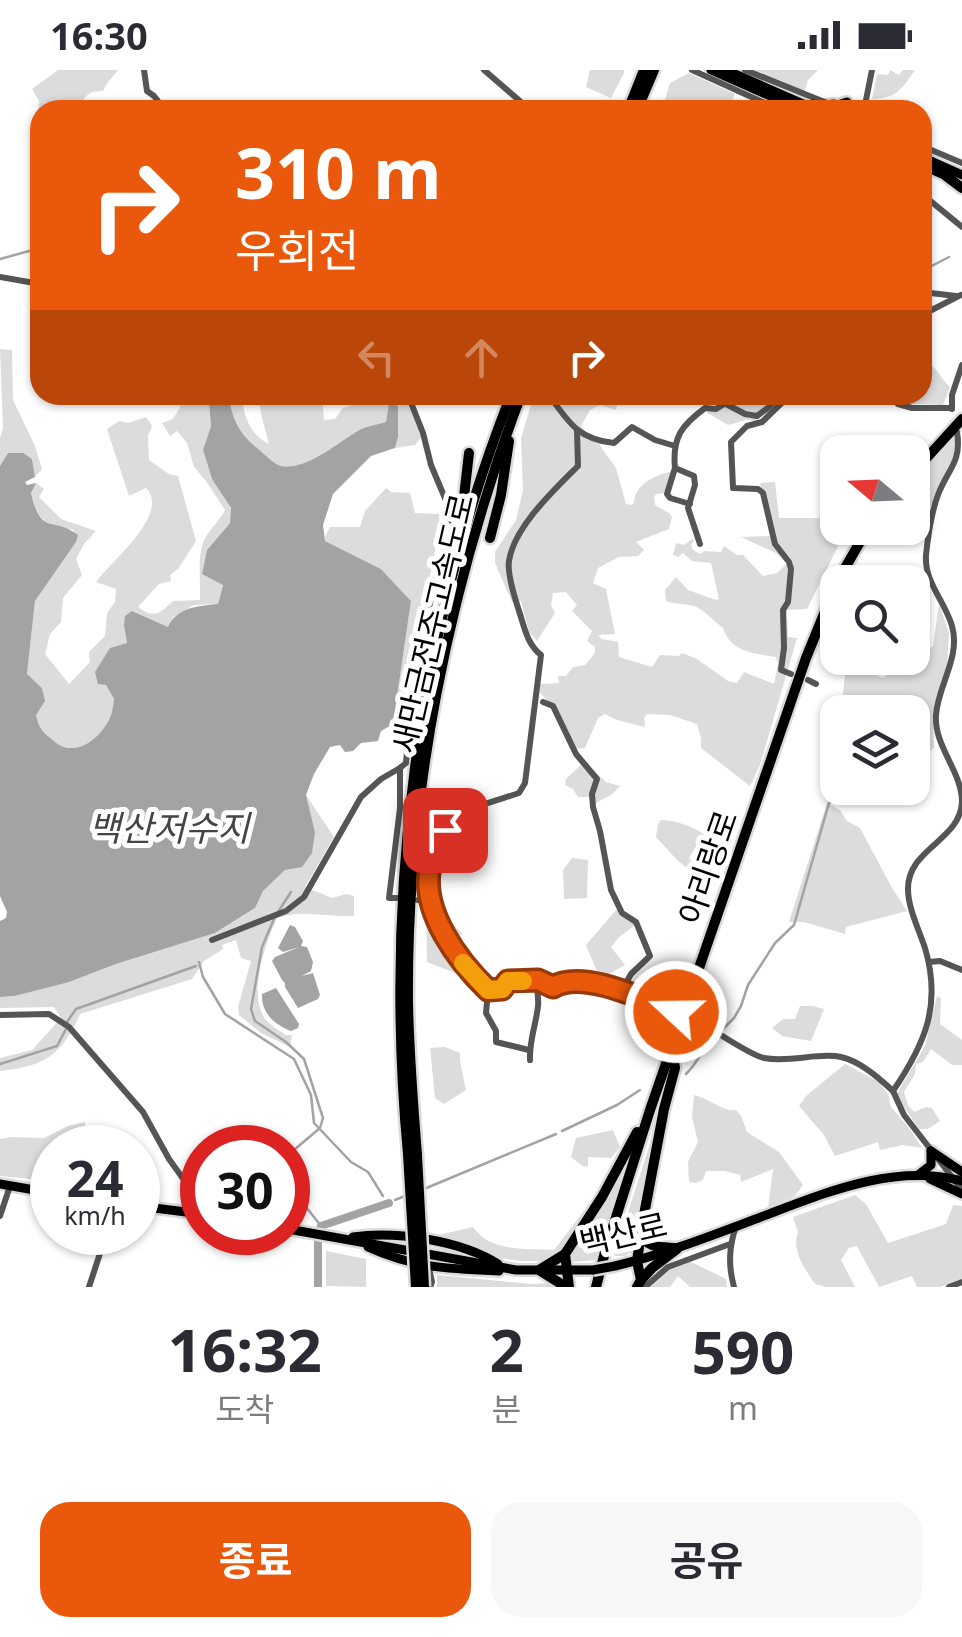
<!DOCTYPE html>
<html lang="ko">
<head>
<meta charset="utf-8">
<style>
  body { margin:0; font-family:"Noto Sans","Noto Sans KR",sans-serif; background:#f7f7f7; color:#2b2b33; height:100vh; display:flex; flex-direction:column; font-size:38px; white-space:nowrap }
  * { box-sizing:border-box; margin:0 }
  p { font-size:32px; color:#7c7c81 }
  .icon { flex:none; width:55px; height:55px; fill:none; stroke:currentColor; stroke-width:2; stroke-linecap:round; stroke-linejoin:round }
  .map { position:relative; height:1217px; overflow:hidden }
  .side { display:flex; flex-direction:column; background:#fff; flex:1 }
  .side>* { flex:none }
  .top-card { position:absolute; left:30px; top:30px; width:902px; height:305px; border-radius:30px; box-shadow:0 2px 8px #0004; background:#ea580c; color:#fff; overflow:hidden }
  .needle { width:65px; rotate:289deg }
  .tools { position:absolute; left:820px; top:365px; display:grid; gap:20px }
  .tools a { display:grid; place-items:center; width:110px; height:110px; border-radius:20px; background:#fff; box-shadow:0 2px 8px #0004; font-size:50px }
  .speed { position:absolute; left:30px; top:1055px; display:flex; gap:20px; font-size:50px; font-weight:700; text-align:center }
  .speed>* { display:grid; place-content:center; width:130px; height:130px; border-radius:50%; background:#fff; box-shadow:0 2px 8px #0004; line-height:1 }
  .speed small { font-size:25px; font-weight:400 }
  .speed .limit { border:15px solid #d22; background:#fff; color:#111 }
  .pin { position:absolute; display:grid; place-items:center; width:85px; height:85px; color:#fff; margin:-42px; border-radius:20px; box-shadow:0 5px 15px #0006 }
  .me { position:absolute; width:110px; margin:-55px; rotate:291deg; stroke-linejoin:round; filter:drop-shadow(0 0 8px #0008) }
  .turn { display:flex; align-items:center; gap:35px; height:210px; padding:0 40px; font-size:45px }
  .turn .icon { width:130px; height:130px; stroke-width:2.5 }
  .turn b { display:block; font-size:70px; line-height:85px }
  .lanes { display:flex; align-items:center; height:95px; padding:0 40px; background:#0003; justify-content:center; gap:50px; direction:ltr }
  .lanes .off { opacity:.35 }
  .eta { display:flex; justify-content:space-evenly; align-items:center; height:170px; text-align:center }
  .eta b { font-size:60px; font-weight:700; line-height:70px }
  .button { display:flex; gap:20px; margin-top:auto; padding:20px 40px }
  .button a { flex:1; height:115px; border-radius:30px; background:#ea580c; color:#fff; font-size:40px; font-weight:700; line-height:115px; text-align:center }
  .button a+a { background:#f7f7f7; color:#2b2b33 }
  .status { display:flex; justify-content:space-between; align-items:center; height:70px; padding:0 50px; background:#fff; direction:ltr }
  .status svg { height:28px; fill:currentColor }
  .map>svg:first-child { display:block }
  .green { fill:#dcdcdc }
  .water { fill:#a3a3a3 }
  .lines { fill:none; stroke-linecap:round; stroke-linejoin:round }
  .stream { stroke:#a3a3a3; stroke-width:2.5 }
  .river { stroke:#a3a3a3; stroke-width:8 }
  .major-casing { stroke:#dbdbdb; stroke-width:14 }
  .highway-casing { stroke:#dbdbdb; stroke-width:15 }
  .minor { stroke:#555; stroke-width:6 }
  .major { stroke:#000; stroke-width:9 }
  .highway { stroke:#000; stroke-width:10 }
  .major-bridge-casing { stroke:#dbdbdb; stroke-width:14; stroke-linecap:butt }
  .highway-bridge-casing { stroke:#dbdbdb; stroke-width:15; stroke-linecap:butt }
  .major-bridge { stroke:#000; stroke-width:9 }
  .highway-bridge { stroke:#000; stroke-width:10 }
  .route-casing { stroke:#983908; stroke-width:25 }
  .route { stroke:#ea580c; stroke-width:18 }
  .slow { stroke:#f59e0b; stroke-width:18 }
  .labels { text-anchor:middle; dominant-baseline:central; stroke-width:10; stroke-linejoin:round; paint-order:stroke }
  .street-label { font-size:32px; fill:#000; stroke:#fff }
  .water-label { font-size:35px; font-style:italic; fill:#444; stroke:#fff }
</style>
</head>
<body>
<div class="status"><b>16:30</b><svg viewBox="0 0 49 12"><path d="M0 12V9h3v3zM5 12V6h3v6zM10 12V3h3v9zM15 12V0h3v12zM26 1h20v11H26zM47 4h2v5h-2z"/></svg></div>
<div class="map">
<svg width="962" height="1217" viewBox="0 0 962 1217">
  <rect width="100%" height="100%" fill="#fff"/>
  <!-- green -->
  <g class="green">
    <path d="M58,0H118C113,7 107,12 103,21C88,21 84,26 79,40H40V46H38L39,31L32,19Z"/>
    <polygon points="590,0 624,0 624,3 611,28 586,17"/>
    <polygon points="749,0 818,0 808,10 804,23"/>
    <path d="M890,0L899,5L903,0H915C901,19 898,28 872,29L877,4L888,5Z"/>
    <polygon points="689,3 735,24 728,40 662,40 670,13"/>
    <polygon points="0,279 12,280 13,330 35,376 42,399 35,407 32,389 8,383 0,396 0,368 3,358"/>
    <path d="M923,290C940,299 937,305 950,317L943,335L908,334L905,331L910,325H922Z"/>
    <path d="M187,325H213L209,333L211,356L203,380L212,409L218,414L231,439L230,453L207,480L202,504L223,514L218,534L194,535L173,547L169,558L133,541L124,556L127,573L106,615L114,629C114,631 112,644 111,645C103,667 75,690 54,671C44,662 38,658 35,645L44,631L42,618L27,604L35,531L76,472L74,460C46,455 38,452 31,423L36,413L44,419L39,427L61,449L96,461L84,474L76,489L82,505L63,528L61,552L50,564L45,584L69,614L90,592L89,582L105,566L107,543L115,532L116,519L96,512C111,491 171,444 146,418L129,426L107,359L119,351L128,353L146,347L152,356L148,366L149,390L169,404L178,406L196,471L178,499L170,505L171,511L159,514L138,537C155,549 159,544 173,531L200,530C201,512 197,489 203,473C207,462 219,451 225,440L206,411L194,397L187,373L177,361L170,366L162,353L173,349Z"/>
    <path d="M229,325H241C245,347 248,363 269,374L261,344L259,325H322L324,350L335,349L343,338L377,328V325H406L422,366L415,375L395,378L398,367V336L395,333H389L386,352C376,355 365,356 356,362C336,374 305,401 281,396C273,394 264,383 257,378C239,364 231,347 229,325Z"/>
    <path d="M534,325H545L555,338L563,340L555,325H625L619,329L616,340L600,335L590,340L581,356L591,369L600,373V376L616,398L626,434L631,435L634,433C635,413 655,406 672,401L666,423L656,424L654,427L655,435L669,443L672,447L669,459L636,472L644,480L638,486L619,487L598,498L593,513L606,519L615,564L598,565L602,569L618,572L619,587L652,597L660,585L679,586L682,583L697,589L728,611L737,613L744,602L774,614L778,593L776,587C755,583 731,583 723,558C715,552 703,539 694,536C685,534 675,534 666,531L665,520L676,507L688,520L716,530L719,529L711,493L692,491L683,483L678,487L673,485L676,473L684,475L692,469L694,471L691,475L693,480L700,484L704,481L721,482L724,476L737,485H743L763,506L777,503L787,493L776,483L741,467L770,466L760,413L775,412L779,448H824L835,441L838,458H840L843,466L807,539L787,540L788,567L797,568L760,695L750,716L701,678V668L697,654L670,645L647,644L644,648L645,657L617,650L605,644L598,648L585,678L571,679L546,629L539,622L540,614L559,613L558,606H566L573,597L585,595L595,583V577L587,571L592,561L572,541L577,535L566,522L553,523L551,535L555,543L537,571L529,562L521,531L512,532L495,493V482L516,450L523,420L521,368Z"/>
    <polygon points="733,325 783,325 756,351 746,350 728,355 706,342 722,338"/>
    <path d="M955,367C958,392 938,419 928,442L929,407H926L913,425V411Z"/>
    <path d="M386,418L391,422L410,423L415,443L439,444L440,456C425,529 410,601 403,676L393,654L411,531L381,499L325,471V467L330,457H360L365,441Z"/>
    <polygon points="939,534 949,563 947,597 933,642 934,678 920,688 915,685 915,674 913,674 912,642 841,642 847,588 860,588 863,599 883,608 933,576"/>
    <polygon points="584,692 606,712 620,716 611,725 594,734 590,727 578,727 573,719 565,715 566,709"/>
    <path d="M306,725L334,767L305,817L332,828L346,824L354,826V846C328,847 301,839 277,848C265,874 247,926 266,950C271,956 280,961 286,965H292L290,977L261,963L239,945L238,937L251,891L241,888L236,870L222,875L223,879L204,891L192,909L80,944C61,986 45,996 0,1001V988L32,980L61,948L54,937L0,938V927L16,926L74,910L116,894L215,863L254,839L263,821L285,800L315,762Z"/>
    <polygon points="827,733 840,740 847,751 860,758 892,818 907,841 846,857 845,864 804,852 789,852"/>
    <path d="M661,750C679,750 701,760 715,772L697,775L689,788L696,796L694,804L677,790L656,767L658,754Z"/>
    <polygon points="572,788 588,790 587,828 564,829 563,800"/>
    <path d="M426,824C439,838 448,851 463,864L458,865C463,878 470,894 468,908L427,892Z"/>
    <polygon points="617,839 634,853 634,856 619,867 611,877 625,895 600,909 586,875"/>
    <polygon points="937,926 941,928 940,954 962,970 962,995 952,995 931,979 923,992 916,994 915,1004 904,1022 908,1035 914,1042 926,1037 932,1038 940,1051 928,1059 919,1059 896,1025 925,976"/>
    <polygon points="800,936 813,936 824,939 811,971 782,966 772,958 783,949 795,949"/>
    <polygon points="445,977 460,983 460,991 466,1020 444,1034 435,1028 430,978"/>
    <polygon points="845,994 879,1012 888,1024 891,1037 909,1058 922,1078 903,1075 880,1080 878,1072 835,1086 824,1065 799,1036 806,1026"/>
    <path d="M694,1025C708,1028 723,1042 736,1040L741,1046L747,1062L779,1082L803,1115L795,1126L768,1138L773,1099L741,1112L740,1105L725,1101H706L703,1110L696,1113L689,1112L688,1092L698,1072L692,1047Z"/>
    <polygon points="85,1052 87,1077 52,1078 52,1111 0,1106 0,1069 11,1067 44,1068 68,1056"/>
    <polygon points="655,1058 635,1180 625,1186 614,1186"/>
    <polygon points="613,1060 620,1077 611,1088 588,1087 588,1096 584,1097 571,1087 576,1068"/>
    <polygon points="628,1088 596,1190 573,1192 569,1188"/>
    <path d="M603,1116C594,1131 574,1173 561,1183C531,1205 462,1177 430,1167L473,1157C491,1183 525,1178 554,1180Z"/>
    <path d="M855,1125L866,1134L888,1173L946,1154L953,1135L962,1136V1209L940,1217H917L912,1206L879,1217L857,1176L849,1178L841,1190L855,1217H826L815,1214C805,1199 791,1180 798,1162L793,1147Z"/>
    <polygon points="326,1181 366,1189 366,1217 326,1216"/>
    <polygon points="689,1191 726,1209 727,1217 690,1217 678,1206 670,1217 650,1217 672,1198"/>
    <polygon points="437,1205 532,1214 554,1213 558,1217 437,1217"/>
  </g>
  <!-- water -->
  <g class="water">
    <path d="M213,325H229C231,347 239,364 257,378C264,383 273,394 281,396C305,401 336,374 356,362C365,356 376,355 386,352L389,333H393L398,336V367L395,378L371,386L333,424L323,455L325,471L381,499L411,531L393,654L381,661L378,671L361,673L353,681L345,682L340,675L330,677L314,704L306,725L315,762L312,783L302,797L285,800L263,821L255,838L215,863L116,894L69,912L15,926L0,927V851L6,848L7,842L0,826V396L8,383H23L32,389L35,407L25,412L27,415L36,413L31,423C41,467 54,446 78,465L76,472L35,531L27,604L42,618L45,631L36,645C38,658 44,663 54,671C75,690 103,667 111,645C112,644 114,631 114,629L106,615L98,614L95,602L110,578L127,573L124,556L125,546L132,541L168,557C177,537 198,536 218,534L223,515L202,504L207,480L230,453L231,438L212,409L203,380L211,356L209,333Z"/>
    <polygon points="290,855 295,857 303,871 301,876 307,877 313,892 311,901 302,906 313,903 320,925 318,929 298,938 285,917 285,913 282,910 272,891 275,887 299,877 283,882 278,878"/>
    <path d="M276,918L299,954L298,958L291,961C275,955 261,943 262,924Z"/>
  </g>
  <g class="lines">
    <!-- stream -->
    <g class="stream">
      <polyline points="0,189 40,178"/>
      <polyline points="922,201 949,187"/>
      <polyline points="844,642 844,638"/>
      <polyline points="278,842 291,822"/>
      <polyline points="274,849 262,877 251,939 255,951 286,972 304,989 323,1048 320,1058 288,1085"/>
      <polyline points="199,892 203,907 225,944 294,989 311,1025 314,1053 351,1092 368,1102 383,1126"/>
      <polyline points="67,952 76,939 196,896"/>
      <polyline points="722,960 734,948 741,936 748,915 775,873 794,855 829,733 848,718"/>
      <polyline points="0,994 57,976 66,959"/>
      <path d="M686,1004C698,993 703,977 716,966"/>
      <polyline points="562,1061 617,1035 640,1020"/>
      <polyline points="288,1114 321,1156"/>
      <polyline points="424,1119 556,1064"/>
      <polyline points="395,1130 407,1125"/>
      <polyline points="386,1131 388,1134"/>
    </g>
    <!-- river -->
    <polyline class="river" points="318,1217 318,1164 321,1156 389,1133"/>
    <defs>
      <g id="major">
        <polyline points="711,0 802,40"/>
        <polyline points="726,0 817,40"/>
        <polyline points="813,34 819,36 834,34"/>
        <polyline points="837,40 838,35 847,32"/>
        <polyline points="922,87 962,105"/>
        <polyline points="922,95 946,106"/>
        <polyline points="931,1081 962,1102"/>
        <polyline points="918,1105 931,1095 931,1081"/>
        <polyline points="930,1109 962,1124"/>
        <polyline points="0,1114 52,1123"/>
        <polyline points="138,1136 202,1144"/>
        <polyline points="288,1159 516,1200 593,1200"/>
        <path d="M353,1167C396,1161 460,1170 498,1194"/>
        <path d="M368,1177C413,1198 451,1199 499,1201"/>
        <path d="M615,1196C665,1184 713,1165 761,1147C825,1123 893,1093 962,1111"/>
      </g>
      <g id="highway">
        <polyline points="628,40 644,0"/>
        <polyline points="637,40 654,0"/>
        <polyline points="946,106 962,118"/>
        <polyline points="912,404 962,349"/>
        <polyline points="460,462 469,383"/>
        <polyline points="490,468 501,425 509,371"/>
        <polyline points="418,812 433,756"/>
        <path d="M408,1084C384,828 416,565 511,325"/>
        <path d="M417,1085C413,1034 409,984 408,933C406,726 448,519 521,325"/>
        <path d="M641,1162C646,1179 661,1177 676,1178"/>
        <polyline points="565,1184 539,1200 566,1217"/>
        <polyline points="641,1210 652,1198 677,1179"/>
        <polyline points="569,1217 565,1184 602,1127 637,1062"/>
        <polyline points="596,1217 605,1182 650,1040 806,588 837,512 868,458"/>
        <polyline points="637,1217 641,1210 637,1191 643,1150 664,1039 675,998 674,991"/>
      </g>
    </defs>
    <!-- major casing -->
    <use href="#major" class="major-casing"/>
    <!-- highway casing -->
    <use href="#highway" class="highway-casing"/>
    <!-- minor -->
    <g class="minor">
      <polyline points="144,0 147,21 154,26 165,40"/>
      <polyline points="484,0 521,32 518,40"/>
      <polyline points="692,0 780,40"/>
      <polyline points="745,0 827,33"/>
      <polyline points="844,32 857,40"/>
      <polyline points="864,40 872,0"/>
      <polyline points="922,76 962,93"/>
      <polyline points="922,124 962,157"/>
      <polyline points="0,207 40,214"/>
      <polyline points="922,222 956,226"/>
      <polyline points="922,245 961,225"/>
      <path d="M549,325C569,353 578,369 614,373L632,357L655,370L675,376"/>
      <polyline points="709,325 745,344 757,346 769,337 780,325"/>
      <polyline points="790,325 762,352 747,356 731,372 733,418 758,419 763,423 775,474 789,492 791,499 788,532 783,540 784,578 781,600 791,604"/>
      <polyline points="898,334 912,338 952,338"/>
      <polyline points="952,339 952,325 962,295"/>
      <path d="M957,362C962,393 947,400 938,425C931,443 928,466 926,485C924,512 945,531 952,556C961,587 938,615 936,645C934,677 962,701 962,732C960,771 908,778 908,819C908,838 919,860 925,878C942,935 925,974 893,1021L904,1045L962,1120"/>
      <polyline points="675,398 667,424 670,428 690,434"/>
      <path d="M700,474L688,438L695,415L694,406L675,398C672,367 682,355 705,338L716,339L724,334"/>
      <polyline points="808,610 816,614"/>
      <polyline points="543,632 553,636 576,684 597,709 592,724 593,737 600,761 611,820 622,843 636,852 650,886 631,904 621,922"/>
      <polyline points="399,828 389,828 400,738 400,698 406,693 413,613 420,574 451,448 447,433 431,395 423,363 408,325"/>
      <path d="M418,830L431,831L452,880L488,921L502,919L508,911L538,910L553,917C583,899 645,931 676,942"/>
      <path d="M431,831C427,794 436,753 474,738C489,732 504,728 519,723L525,713L541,585C528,575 525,560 520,544C516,532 507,503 509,491C514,457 555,419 578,396L577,361"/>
      <polyline points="212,870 286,841 304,827 361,727 381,709 400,698"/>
      <polyline points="929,892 940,891 962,900"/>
      <polyline points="488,921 486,943 496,961 496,972 529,980"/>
      <polyline points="0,945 49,944 69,957 143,1042 169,1089 202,1135"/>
      <path d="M696,950C713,959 749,985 764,988C790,993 819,982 841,987C860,991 880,1009 893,1021"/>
      <path d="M530,990C529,971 536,955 538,936C539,928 536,920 538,910"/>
      <polyline points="0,1146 10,1116"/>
      <polyline points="428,1194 432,1212 430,1217"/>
      <polyline points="89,1217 107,1162"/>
      <polyline points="645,1217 668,1197 730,1174"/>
      <path d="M734,1217C728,1195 729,1177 736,1156"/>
      <polyline points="949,1217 962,1212"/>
    </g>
    <!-- major -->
    <use href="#major" class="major"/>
    <!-- highway -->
    <use href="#highway" class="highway"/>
    <defs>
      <polyline id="major-bridge" points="593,1200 615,1196"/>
      <g id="highway-bridge">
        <polyline points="408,1084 416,1217"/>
        <polyline points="417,1085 424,1217"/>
      </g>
    </defs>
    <!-- major-bridge casing -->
    <use href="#major-bridge" class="major-bridge-casing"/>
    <!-- highway-bridge casing -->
    <use href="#highway-bridge" class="highway-bridge-casing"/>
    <!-- major-bridge -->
    <use href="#major-bridge" class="major-bridge"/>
    <!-- highway-bridge -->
    <use href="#highway-bridge" class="highway-bridge"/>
  </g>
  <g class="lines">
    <defs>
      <path id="route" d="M445,760C440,772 432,784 430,797C420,841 459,892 488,920L502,919L508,911L538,910L553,917C583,899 645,930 676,942"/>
    </defs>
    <!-- route casing -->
    <use href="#route" class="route-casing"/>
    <!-- route -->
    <use href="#route" class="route"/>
    <!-- slow -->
    <polyline class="slow" points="463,893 488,920 502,919 508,911 523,911"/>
  </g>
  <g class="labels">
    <!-- street labels -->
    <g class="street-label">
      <text transform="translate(432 553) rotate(-77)">새만금전주고속도로</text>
      <text transform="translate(707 797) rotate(-71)">아리랑로</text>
      <text transform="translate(623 1163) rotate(-13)">백산로</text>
    </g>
    <!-- water labels -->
    <g class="water-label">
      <text x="169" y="757">백산저수지</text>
    </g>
  </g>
</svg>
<div class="tools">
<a><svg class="needle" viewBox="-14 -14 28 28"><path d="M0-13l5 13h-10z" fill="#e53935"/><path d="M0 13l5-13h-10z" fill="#7c7c81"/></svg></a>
<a><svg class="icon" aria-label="search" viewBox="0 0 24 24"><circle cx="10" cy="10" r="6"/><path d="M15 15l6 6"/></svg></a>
<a><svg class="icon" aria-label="layers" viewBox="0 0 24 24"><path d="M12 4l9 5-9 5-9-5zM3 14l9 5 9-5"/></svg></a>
</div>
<div class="speed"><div>24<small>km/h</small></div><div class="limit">30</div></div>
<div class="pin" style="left:445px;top:760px;background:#d93025"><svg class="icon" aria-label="arrive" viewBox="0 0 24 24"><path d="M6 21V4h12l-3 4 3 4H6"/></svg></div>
<svg class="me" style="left:676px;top:942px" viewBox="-20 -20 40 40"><circle r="17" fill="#ea580c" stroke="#fff" stroke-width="3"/><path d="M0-11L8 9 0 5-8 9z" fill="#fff"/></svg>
<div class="top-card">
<div class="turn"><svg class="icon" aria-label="right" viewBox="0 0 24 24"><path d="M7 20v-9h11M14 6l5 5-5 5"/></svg><div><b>310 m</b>우회전</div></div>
<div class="lanes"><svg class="icon off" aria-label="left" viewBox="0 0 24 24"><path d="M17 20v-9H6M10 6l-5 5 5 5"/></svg><svg class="icon off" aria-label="ahead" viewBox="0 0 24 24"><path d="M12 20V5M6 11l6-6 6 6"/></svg><svg class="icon" aria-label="right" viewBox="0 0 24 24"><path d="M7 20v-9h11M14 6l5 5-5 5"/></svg></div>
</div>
</div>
<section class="side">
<div class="eta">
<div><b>16:32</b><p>도착</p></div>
<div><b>2</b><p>분</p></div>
<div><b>590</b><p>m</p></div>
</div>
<div class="button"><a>종료</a><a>공유</a></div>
</section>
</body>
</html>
